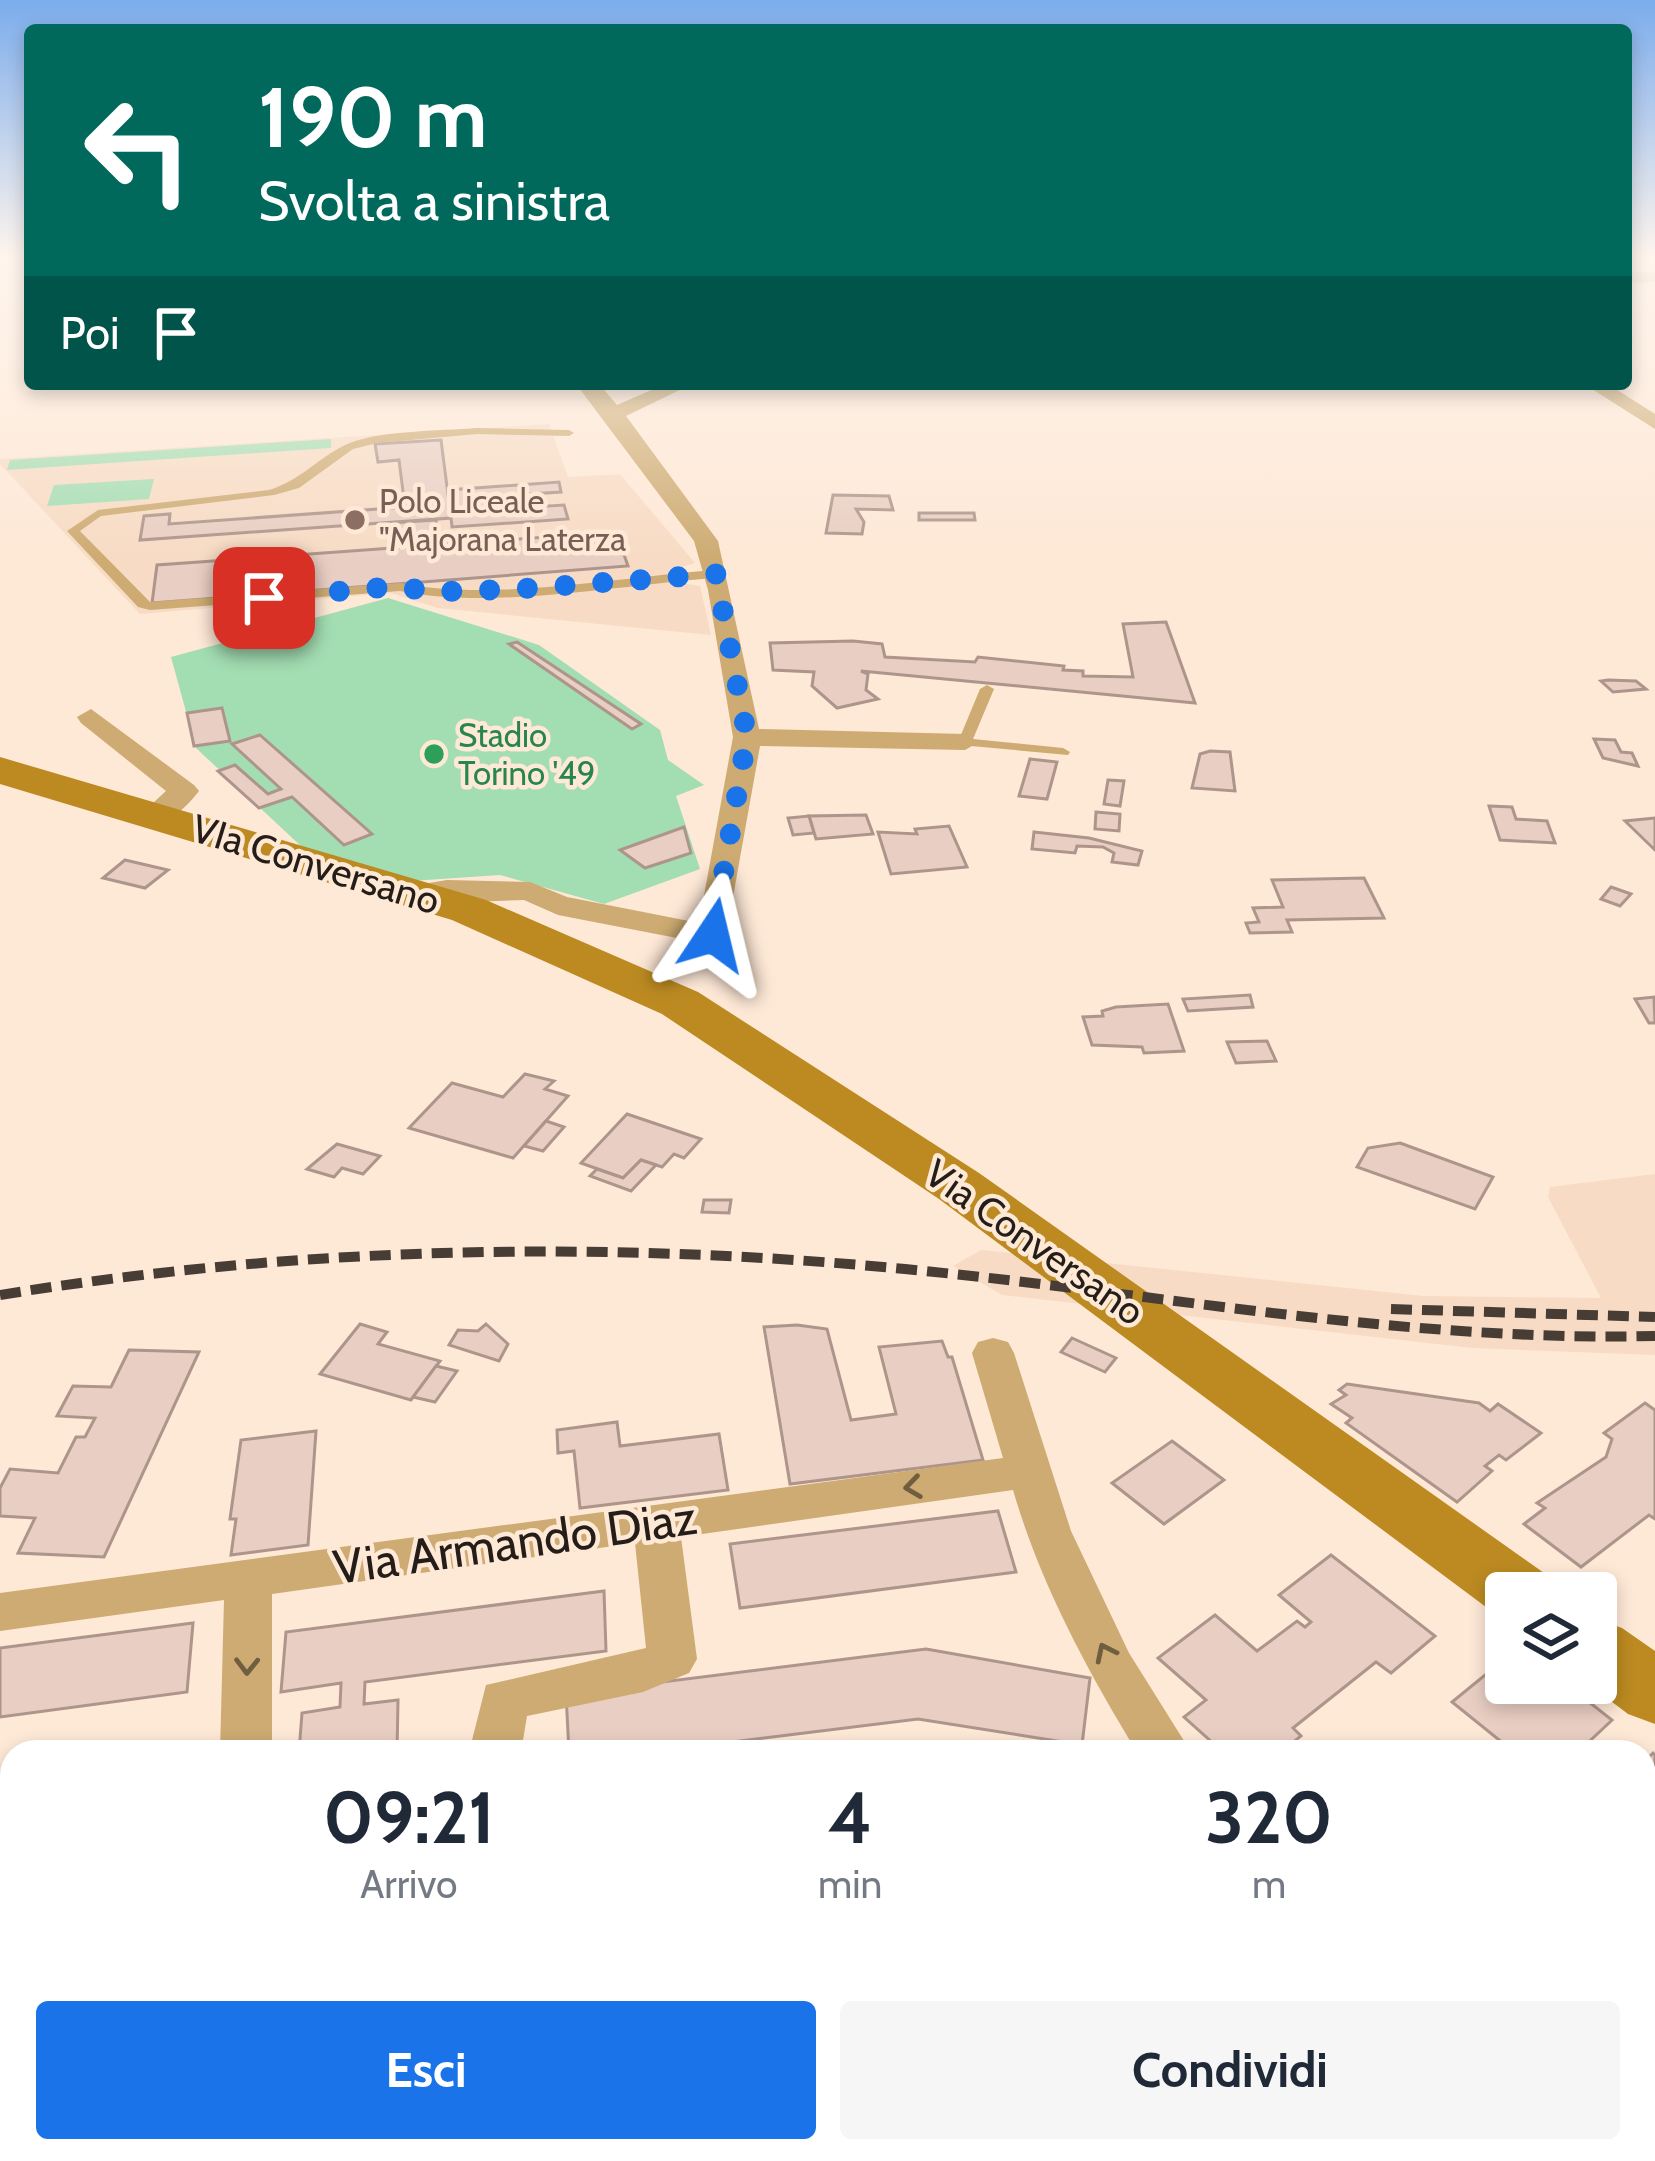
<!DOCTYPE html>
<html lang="it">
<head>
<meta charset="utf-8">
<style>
  body { margin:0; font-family:Cabin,sans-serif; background:#f6f6f7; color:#1f2937; height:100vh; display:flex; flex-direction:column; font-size:45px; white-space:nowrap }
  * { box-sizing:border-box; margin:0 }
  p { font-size:39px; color:#747a83 }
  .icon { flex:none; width:66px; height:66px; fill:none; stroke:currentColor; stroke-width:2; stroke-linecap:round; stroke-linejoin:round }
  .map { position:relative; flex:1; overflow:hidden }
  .side { position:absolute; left:0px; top:1740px; width:1656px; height:423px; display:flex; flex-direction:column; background:#fff; border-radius:36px 36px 0 0; box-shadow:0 6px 18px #0003 }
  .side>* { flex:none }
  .banner { position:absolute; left:24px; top:24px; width:1608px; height:366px; border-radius:12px; box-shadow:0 6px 18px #0003; background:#00695c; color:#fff; overflow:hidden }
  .fabs { position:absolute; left:1485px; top:1572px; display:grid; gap:24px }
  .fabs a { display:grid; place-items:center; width:132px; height:132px; border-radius:12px; background:#fff; box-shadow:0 6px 18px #0003; font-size:60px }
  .pin { position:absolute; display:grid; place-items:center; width:102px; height:102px; color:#fff; margin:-51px; border-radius:24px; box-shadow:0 6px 18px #0006 }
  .me { position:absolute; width:132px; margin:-66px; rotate:10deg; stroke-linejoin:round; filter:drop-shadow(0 0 9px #0008) }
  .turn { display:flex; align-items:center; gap:42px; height:252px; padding:0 36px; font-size:54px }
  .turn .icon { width:156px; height:156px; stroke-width:2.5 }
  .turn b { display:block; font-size:84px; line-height:102px }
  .then { display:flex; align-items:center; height:114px; padding:0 36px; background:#0003; gap:24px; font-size:45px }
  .eta { display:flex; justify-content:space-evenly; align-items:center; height:204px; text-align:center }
  .eta b { font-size:72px; font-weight:700; line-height:84px }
  .button { display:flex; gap:24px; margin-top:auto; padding:24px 36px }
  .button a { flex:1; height:138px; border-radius:12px; background:#1a73e8; color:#fff; font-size:48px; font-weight:700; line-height:138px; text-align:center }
  .button a+a { background:#f6f6f7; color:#1f2937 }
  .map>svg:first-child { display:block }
  .built { fill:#f7dbc4 }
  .green { fill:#a3ddb2 }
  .building { fill:#e9cec3; stroke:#ae958b; stroke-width:3 }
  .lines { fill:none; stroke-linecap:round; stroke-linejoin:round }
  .lane { fill:#cdab72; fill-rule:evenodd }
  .street { fill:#cdab72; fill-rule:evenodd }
  .secondary { fill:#bc8a21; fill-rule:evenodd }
  .rail { stroke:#473d35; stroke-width:10; stroke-dasharray:21 10; stroke-linecap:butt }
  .oneway { stroke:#715d40 }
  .route { stroke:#1a73e8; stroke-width:21; stroke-dasharray:0 37.8 }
  .education-dot { fill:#8d6e63; stroke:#fee8d6; stroke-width:4.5 }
  .leisure-dot { fill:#2e9e5b; stroke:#fee8d6; stroke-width:4.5 }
  .labels { text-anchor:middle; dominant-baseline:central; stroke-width:9; stroke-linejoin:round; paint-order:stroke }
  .far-education-label { font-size:33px; fill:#785e54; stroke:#fee8d6; text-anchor:start }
  .far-leisure-label { font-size:33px; fill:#27864d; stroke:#fee8d6; text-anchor:start }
  .street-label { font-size:39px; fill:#251d17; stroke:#fee8d6 }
  .near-street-label { font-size:48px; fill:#251d17; stroke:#fee8d6 }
</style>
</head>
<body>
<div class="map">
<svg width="1655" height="2161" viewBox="0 0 1655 2161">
  <rect width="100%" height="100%" fill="#fee8d6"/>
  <!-- built -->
  <g class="built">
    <polygon points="549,424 568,477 620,474 695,563 673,570 677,582 700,586 711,635 438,608 391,593 140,614 0,464 0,459"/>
    <polygon points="1655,1174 1655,1355 1473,1348 1002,1295 953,1266 981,1250 1423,1296 1601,1298 1548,1197 1550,1187"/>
  </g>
  <!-- green -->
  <g class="green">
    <polygon points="331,439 331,448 7,470 10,460"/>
    <polygon points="154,479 149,499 47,506 54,485"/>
    <polygon points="388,598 539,645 660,730 668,760 704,785 676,796 700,869 604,904 500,875 411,881 303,848 196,748 171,657"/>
  </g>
  <!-- building -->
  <g class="building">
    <polygon points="441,440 451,518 140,540 144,516 170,514 169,524 405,507 399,460 378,462 375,444"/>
    <polygon points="559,482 561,492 530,494 532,507 564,505 568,519 452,527 448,490"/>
    <polygon points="833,495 889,496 893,510 856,509 864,522 862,534 826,533"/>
    <polygon points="919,513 974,513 975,520 919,520"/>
    <polygon points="436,520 440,545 394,548 390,523"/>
    <polygon points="616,532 628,566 152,603 157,565"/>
    <polygon points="1166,622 1195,703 861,671 868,674 866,690 878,699 837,708 812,686 814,672 773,670 770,643 853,641 882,644 885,657 975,662 978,657 1064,666 1063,670 1083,671 1083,676 1133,677 1123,624"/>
    <polygon points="517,642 641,724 632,729 509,644"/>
    <polygon points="1608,680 1636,681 1646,689 1613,692 1601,681"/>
    <polygon points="222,708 230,741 194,746 187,713"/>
    <polygon points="260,735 372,834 344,845 292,797 259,808 218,771 235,765 268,794 281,789 232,744"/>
    <polygon points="1594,739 1615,740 1621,752 1632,753 1638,766 1603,758"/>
    <polygon points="1210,751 1230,752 1235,791 1192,788 1200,754"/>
    <polygon points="1030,759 1057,762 1047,799 1019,796"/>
    <polygon points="1108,780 1124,781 1120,806 1104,804"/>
    <polygon points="1489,806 1512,807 1516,819 1547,821 1555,843 1500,840"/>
    <polygon points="1096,812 1120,814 1119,831 1095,829"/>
    <polygon points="866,815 873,834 816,839 809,816"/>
    <polygon points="809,816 814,833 793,835 788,818"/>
    <polygon points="1655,818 1655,850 1625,821"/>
    <polygon points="949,826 967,867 891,874 878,832 917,834 915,829"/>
    <polygon points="684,827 691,853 645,868 620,850"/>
    <polygon points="1034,832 1089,838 1142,851 1138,865 1112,862 1114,853 1103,847 1077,846 1075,853 1032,849"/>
    <polygon points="125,860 168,870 145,888 103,878"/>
    <polygon points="1364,878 1384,918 1287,920 1292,932 1250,933 1246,923 1259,922 1253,908 1283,907 1272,880"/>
    <polygon points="1611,887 1631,894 1620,906 1601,899"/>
    <polygon points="1250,995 1253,1007 1188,1011 1183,999"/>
    <polygon points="1654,997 1655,1023 1649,1023 1635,999"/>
    <polygon points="1168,1004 1184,1051 1144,1053 1142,1047 1092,1045 1083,1017 1103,1016 1102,1011 1116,1007"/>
    <polygon points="1267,1041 1276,1061 1236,1063 1227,1042"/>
    <polygon points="525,1074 554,1081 545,1089 568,1096 513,1158 409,1128 452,1083 503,1097"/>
    <polygon points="627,1114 701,1139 684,1158 674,1154 662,1167 641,1160 623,1178 581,1163"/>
    <polygon points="546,1121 564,1127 543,1151 524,1146"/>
    <polygon points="1400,1143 1493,1177 1475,1209 1357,1167 1368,1148"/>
    <polygon points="337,1144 380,1156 363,1174 342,1168 334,1177 307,1169"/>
    <polygon points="641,1160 656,1165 631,1191 590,1176 597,1169 623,1178"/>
    <polygon points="704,1200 731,1200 729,1213 702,1212"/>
    <polygon points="360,1324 387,1332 378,1344 440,1361 411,1400 320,1374"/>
    <polygon points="486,1324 508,1344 499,1361 449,1345 458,1330 478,1331"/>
    <polygon points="797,1325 827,1329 851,1420 896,1414 879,1347 942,1341 948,1357 952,1357 983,1460 790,1484 764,1327"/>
    <polygon points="1072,1338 1116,1358 1105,1372 1061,1352"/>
    <polygon points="129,1350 199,1352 104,1557 18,1553 35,1518 0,1516 0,1488 10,1469 58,1473 76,1437 85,1437 95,1418 57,1416 73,1386 111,1387"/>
    <polygon points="436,1366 457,1371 435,1402 413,1397"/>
    <polygon points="1347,1384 1479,1403 1490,1411 1498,1404 1541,1433 1506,1460 1499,1455 1485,1466 1492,1471 1457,1502 1346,1423 1352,1418 1331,1404 1346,1395 1339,1390"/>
    <polygon points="1645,1403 1655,1410 1655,1519 1649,1515 1581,1567 1524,1524 1545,1508 1537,1503 1606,1457 1612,1439 1604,1433"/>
    <polygon points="617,1422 620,1446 719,1434 728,1490 580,1508 574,1451 558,1453 557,1430"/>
    <polygon points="316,1431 308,1545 231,1555 236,1519 230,1519 241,1440"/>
    <polygon points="1172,1441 1224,1480 1164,1524 1112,1483"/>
    <polygon points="998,1511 1016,1572 740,1608 730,1544"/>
    <polygon points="1331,1555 1435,1636 1391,1673 1376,1662 1293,1728 1301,1736 1281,1752 1223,1752 1184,1717 1206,1700 1158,1658 1215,1615 1257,1651 1297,1621 1305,1627 1311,1622 1279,1595"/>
    <polygon points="604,1591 606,1651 365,1682 364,1704 398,1700 397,1752 299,1752 302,1713 340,1707 341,1683 281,1692 286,1632"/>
    <polygon points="193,1623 187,1692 0,1717 0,1648"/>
    <polygon points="926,1649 1090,1678 1082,1745 918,1719 652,1752 569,1752 566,1694"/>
    <polygon points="1506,1658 1506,1683 1565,1683 1612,1720 1578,1752 1514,1752 1452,1702"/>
    <polygon points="1653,1753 1655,1755 1655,1843 1644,1835 1644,1762"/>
    <polygon points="12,1788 12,1863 0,1865 0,1790"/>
    <polygon points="1644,1919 1655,1928 1655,2026 1644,2037"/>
    <polygon points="0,2011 12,2012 12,2111 0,2110"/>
    <polygon points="417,2151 519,2151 518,2161 415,2161"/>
    <polygon points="698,2151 904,2151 878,2161 701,2161"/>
    <polygon points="964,2151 999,2151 1001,2161 965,2161"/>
  </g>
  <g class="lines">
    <!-- lane -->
    <g class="lane">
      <path d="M477,428L569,430L574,433L569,436L477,434L377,443L353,449L299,488L274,495L101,516L80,531L150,602L400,583C494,602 618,577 715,570L721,574L715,578C619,585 494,610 400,591L150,610L138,607L67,531L98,510L269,490C299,481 316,460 343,446C374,430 441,431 477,428Z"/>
      <polygon points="987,685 994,689 973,739 1063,748 1070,752 1068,755 960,745 958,742 980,689"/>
    </g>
    <!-- street -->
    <g class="street">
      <polygon points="1655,272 1655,282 1626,283 1626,273"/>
      <polygon points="576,384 599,384 617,405 665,384 692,384 626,416 718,541 759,729 965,734 979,742 965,750 760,746 725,942 713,945 558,915 524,900 416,904 400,894 405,887 447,880 530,882 567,897 699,923 733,737 708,590 694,541"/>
      <polygon points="1584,384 1608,384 1655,414 1655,429"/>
      <path d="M91,709L194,785L199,791C186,808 167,827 144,821L140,815L166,791L81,723L77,717Z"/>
      <path d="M993,1338L1008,1342L1014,1353L1071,1531L1129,1653L1191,1752H1137C1087,1670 1040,1583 1013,1490L681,1537L697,1659L689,1673L643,1692L527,1716L521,1752H469L486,1685L646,1648L635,1543L272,1594V1752H220L224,1600L0,1631V1593L1003,1458L972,1353L978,1342Z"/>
      <polygon points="12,1900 12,1952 0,1955 0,1903"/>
      <polygon points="117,2151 184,2151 180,2161 112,2161"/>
      <rect x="582" y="2151" width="60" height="10"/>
      <polygon points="1403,2151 1466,2151 1470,2161 1407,2161"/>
    </g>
    <!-- secondary -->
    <g class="secondary">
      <polygon points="0,757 486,900 698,992 979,1173 1544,1573 1555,1593 1506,1593 1506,1617 1494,1613 939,1199 662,1014 452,920 0,784"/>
      <polygon points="1596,1619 1622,1628 1655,1651 1655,1724 1628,1714 1587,1683 1596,1683"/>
    </g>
    <!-- rail -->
    <g class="rail">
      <path d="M0,1295C301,1246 601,1240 905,1269C1155,1293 1403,1342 1655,1336"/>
      <polyline points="1391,1309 1655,1317"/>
    </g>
  </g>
  <!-- one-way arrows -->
  <defs><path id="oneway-chevron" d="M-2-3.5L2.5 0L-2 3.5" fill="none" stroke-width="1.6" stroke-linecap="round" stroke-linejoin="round" transform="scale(3)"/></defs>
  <g class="oneway">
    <use href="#oneway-chevron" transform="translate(913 1487) rotate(172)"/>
    <use href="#oneway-chevron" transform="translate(1105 1652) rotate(-116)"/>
    <use href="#oneway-chevron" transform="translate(247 1666) rotate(91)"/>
  </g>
  <!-- sky -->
  <linearGradient id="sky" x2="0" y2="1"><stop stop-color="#7bacec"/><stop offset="0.46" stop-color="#fff5ed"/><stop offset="1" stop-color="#fff5ed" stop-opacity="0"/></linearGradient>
  <rect width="1655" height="560" fill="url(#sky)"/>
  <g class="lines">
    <!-- route -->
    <polyline class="route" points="264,598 400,586 428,592 518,589 716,574 747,736 713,935"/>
  </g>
  <!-- markers -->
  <circle class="education-dot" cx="355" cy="520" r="12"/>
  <circle class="leisure-dot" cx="434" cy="754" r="12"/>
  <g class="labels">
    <!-- far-education labels -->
    <g class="far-education-label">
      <text x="379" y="501">Polo Liceale<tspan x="379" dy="38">"Majorana Laterza</tspan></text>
    </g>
    <!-- far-leisure labels -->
    <g class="far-leisure-label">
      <text x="458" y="735">Stadio<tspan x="458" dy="38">Torino '49</tspan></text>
    </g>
    <!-- street labels -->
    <g class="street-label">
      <text transform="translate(316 864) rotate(17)">VIa Conversano</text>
      <text transform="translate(1035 1242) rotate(35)">Via Conversano</text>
    </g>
    <!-- near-street labels -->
    <g class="near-street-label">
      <text transform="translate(515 1542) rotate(-8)">Via Armando Diaz</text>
    </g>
  </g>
</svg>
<div class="fabs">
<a><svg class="icon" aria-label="layers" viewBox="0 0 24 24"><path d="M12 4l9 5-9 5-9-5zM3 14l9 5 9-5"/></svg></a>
</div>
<div class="pin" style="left:264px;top:598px;background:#d93025"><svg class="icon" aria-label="arrive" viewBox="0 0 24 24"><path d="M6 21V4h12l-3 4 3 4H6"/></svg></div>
<svg class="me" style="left:713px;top:935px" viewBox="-20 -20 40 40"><path d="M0-17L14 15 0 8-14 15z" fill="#1a73e8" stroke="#fff" stroke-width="4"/></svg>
<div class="banner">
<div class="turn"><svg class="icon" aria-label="left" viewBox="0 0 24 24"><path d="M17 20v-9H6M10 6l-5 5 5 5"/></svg><div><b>190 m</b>Svolta a sinistra</div></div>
<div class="then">Poi<svg class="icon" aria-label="arrive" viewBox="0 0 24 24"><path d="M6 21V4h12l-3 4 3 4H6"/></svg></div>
</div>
<section class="side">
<div class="eta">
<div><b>09:21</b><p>Arrivo</p></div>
<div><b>4</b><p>min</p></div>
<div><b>320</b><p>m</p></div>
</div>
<div class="button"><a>Esci</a><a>Condividi</a></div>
</section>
</div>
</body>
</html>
